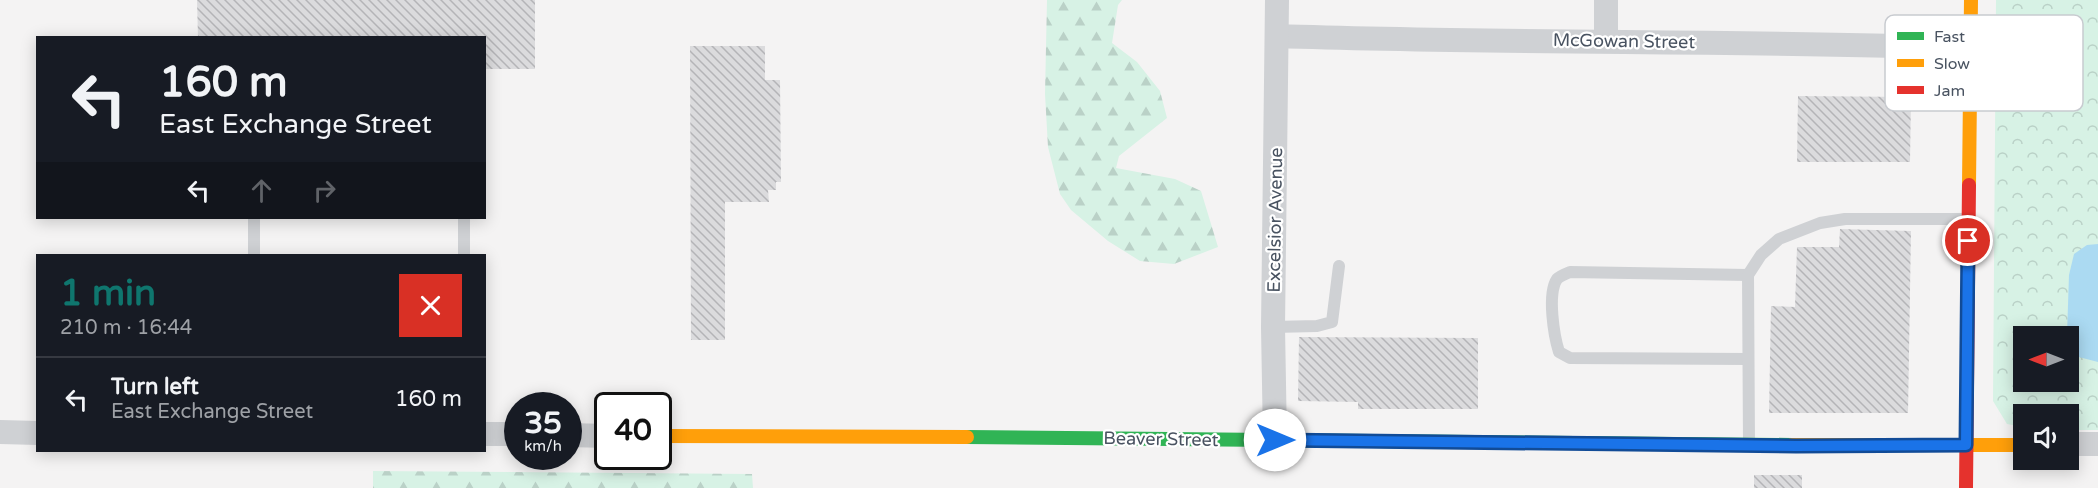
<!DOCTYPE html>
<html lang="en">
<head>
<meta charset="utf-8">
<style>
  body { margin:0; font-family:"Varela Round",sans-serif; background:#242831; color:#f1f3f6; height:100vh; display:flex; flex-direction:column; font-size:22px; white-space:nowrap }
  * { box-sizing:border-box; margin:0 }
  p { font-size:20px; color:#9ea1a6 }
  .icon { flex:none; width:33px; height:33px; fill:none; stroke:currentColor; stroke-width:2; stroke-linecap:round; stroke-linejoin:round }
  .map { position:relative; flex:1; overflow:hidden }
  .panel { position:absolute; left:36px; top:254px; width:450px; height:198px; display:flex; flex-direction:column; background:#171b24; border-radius:0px; box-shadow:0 3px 15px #0003 }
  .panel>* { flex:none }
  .hud { position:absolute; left:36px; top:36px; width:450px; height:183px; border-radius:0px; box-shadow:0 3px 15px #0003; background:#171b24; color:#f1f3f6; overflow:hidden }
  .needle { width:39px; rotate:270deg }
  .fabs { position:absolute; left:2013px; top:326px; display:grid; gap:12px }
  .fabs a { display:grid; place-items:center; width:66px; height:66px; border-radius:0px; background:#171b24; box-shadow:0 3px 15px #0003; font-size:30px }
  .speed { position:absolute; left:504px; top:392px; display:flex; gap:12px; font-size:30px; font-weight:700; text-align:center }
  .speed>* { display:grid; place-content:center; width:78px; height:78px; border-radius:50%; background:#171b24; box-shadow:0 3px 15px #0003; line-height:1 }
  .speed small { font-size:15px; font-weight:400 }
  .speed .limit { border:3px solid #111; border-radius:9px; background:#fff; color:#111 }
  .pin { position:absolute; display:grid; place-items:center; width:51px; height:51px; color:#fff; margin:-26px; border:3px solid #fff; border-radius:50%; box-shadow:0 2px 6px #0007 }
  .me { position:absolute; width:66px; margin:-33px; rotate:90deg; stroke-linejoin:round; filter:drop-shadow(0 0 4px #0008) }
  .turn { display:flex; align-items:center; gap:21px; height:126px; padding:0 24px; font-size:27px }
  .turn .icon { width:78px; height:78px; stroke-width:2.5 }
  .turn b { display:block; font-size:42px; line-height:51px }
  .lanes { display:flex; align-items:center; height:57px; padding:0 24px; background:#0003; justify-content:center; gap:30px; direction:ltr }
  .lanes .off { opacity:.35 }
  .round { display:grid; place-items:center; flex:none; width:63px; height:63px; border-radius:0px; background:#242831 }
  .summary { display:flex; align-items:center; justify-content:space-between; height:102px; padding:0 24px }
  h1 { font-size:36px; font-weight:800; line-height:45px; color:#0f766e }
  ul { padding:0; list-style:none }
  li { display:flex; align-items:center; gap:18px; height:84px; padding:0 24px; border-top:2px solid #363941 }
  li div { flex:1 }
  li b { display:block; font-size:22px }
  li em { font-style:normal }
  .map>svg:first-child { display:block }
  .forest { fill:url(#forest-firs) }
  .park { fill:url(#park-crowns); fill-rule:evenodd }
  .water { fill:#abdaf2 }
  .building { fill:url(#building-back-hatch) }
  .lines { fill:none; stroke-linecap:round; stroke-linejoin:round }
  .lane { stroke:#cfd1d4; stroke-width:12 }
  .street { stroke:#cfd1d4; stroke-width:24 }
  .fast { stroke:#30b455; stroke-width:14 }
  .slow { stroke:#ff9f0a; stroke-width:14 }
  .jam { stroke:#e5322d; stroke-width:14 }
  .route-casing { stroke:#114b97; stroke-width:15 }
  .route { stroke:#1a73e8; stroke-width:10 }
  .labels { text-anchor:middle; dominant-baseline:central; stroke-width:4.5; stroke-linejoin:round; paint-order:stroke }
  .street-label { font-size:18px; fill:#495361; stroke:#fff }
  .key { fill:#fff; stroke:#c8cbd0; stroke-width:1.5 }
  .key-label { font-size:16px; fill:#495361 }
</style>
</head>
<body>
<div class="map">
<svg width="2098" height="488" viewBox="0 0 2098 488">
  <defs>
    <pattern id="forest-firs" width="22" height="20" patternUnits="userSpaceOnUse" patternTransform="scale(1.5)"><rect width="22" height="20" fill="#d7f2e5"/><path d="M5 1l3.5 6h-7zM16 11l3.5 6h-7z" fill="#bad1c7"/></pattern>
    <pattern id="park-crowns" width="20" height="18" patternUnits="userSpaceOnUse" patternTransform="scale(1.5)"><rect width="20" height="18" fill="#d7f2e5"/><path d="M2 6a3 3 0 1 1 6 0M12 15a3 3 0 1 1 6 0" fill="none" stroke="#bad1c7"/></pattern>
    <pattern id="building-back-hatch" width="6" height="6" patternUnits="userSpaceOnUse" patternTransform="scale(1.5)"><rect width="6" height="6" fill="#dbdbdd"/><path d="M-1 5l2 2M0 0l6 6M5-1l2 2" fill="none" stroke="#b4b4b7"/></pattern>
  </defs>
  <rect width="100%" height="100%" fill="#f4f3f3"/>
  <!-- forest -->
  <g class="forest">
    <polygon points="1047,0 1122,0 1118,5 1112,43 1137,62 1160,91 1167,118 1119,156 1116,168 1175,179 1201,191 1218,247 1174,264 1140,261 1108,241 1071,210 1060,194 1048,147 1045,94"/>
    <polygon points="373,471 752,474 753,488 373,488"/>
  </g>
  <!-- park -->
  <path class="park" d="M1996,0H2098V430H2069L2068,414H2024L2023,427L2007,424L1993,401ZM2024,336H2068V381H2024Z"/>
  <!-- water -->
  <polygon class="water" points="2098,244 2098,362 2075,356 2069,350 2067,335 2069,275 2074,254 2087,245"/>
  <!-- building -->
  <g class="building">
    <polygon points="197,0 535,0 535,69 484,69 484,38 198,38"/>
    <polygon points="690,46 765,46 765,80 780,80 781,182 776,182 776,190 768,190 769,202 725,202 725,340 691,340"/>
    <polygon points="1798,96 1911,97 1910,162 1797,162"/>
    <polygon points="1840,229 1911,231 1908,413 1769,413 1771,306 1795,307 1797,247 1839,247"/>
    <polygon points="1299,337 1478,338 1478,409 1358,409 1358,402 1298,401"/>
    <rect x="1754" y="475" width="48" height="13"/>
  </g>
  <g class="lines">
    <!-- lane -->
    <g class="lane">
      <polyline points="464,218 464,255"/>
      <polyline points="254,255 254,218"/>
      <path d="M1748,275L1570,272C1565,274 1560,276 1557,279C1547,294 1554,336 1559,352L1570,358L1748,359"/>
      <polyline points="1273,327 1317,326 1332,322 1339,266"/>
      <polyline points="1749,444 1748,275 1761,255 1779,239 1820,223 1845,219 1967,219"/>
    </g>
    <!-- street -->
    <g class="street">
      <path d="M1277,36C1508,44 1740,40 1971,48"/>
      <polyline points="1606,40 1606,0"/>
      <polyline points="0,432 38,433"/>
      <polyline points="484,434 518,434"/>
      <polyline points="568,435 608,436"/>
      <polyline points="1275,440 1273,327 1277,0"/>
      <polyline points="2068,444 2098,444"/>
    </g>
    <!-- fast -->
    <polyline class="fast" points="967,437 1792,445"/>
    <!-- slow -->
    <g class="slow">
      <polyline points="1969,185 1971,0"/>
      <polyline points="658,436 967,437"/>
      <polyline points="1792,445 2024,445"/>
    </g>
    <!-- jam -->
    <polyline class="jam" points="1966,488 1969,185"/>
  </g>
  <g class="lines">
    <defs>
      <polyline id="route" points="1275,440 1796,446 1966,445 1968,241"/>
    </defs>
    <!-- route casing -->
    <use href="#route" class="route-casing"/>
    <!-- route -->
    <use href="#route" class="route"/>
  </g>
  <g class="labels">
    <!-- street labels -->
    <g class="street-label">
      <text transform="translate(1624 41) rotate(1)">McGowan Street</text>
      <text transform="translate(1275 220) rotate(-89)">Excelsior Avenue</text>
      <text transform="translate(1161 439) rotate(1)">Beaver Street</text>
    </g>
  </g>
  <!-- legend -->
  <rect x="1885" y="15" width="198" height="96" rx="9" class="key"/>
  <rect x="1897" y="32" width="27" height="8" fill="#30b455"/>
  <rect x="1897" y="59" width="27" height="8" fill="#ff9f0a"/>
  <rect x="1897" y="86" width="27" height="8" fill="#e5322d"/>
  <g class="key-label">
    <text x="1934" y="42">Fast</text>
    <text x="1934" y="69">Slow</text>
    <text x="1934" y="96">Jam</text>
  </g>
</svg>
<div class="fabs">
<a><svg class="needle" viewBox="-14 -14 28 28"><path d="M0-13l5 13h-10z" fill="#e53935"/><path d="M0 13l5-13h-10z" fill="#9ea1a6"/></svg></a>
<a><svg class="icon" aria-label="sound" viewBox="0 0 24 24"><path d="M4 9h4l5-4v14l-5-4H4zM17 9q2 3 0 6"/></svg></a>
</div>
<div class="speed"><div>35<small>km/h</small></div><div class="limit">40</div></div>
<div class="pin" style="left:1968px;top:241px;background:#d93025"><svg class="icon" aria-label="arrive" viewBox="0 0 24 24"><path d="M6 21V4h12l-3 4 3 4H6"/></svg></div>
<svg class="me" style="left:1275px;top:440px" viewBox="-20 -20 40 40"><circle r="19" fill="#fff"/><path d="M0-13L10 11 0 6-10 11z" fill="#1a73e8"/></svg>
<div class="hud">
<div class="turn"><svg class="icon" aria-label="left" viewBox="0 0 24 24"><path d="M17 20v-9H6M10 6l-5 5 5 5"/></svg><div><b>160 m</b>East Exchange Street</div></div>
<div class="lanes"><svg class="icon" aria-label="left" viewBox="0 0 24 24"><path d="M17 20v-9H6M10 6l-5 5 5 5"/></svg><svg class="icon off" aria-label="ahead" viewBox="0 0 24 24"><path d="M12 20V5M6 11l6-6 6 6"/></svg><svg class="icon off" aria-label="right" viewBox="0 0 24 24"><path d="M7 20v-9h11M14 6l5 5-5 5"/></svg></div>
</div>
<section class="panel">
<div class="summary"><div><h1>1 min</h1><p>210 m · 16:44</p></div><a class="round" style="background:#d93025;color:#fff"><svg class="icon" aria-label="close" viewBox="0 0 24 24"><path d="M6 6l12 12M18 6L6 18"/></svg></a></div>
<ul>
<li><svg class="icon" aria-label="left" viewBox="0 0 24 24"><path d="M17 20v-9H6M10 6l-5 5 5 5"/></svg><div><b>Turn left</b><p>East Exchange Street</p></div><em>160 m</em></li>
</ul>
</section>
</div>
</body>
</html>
